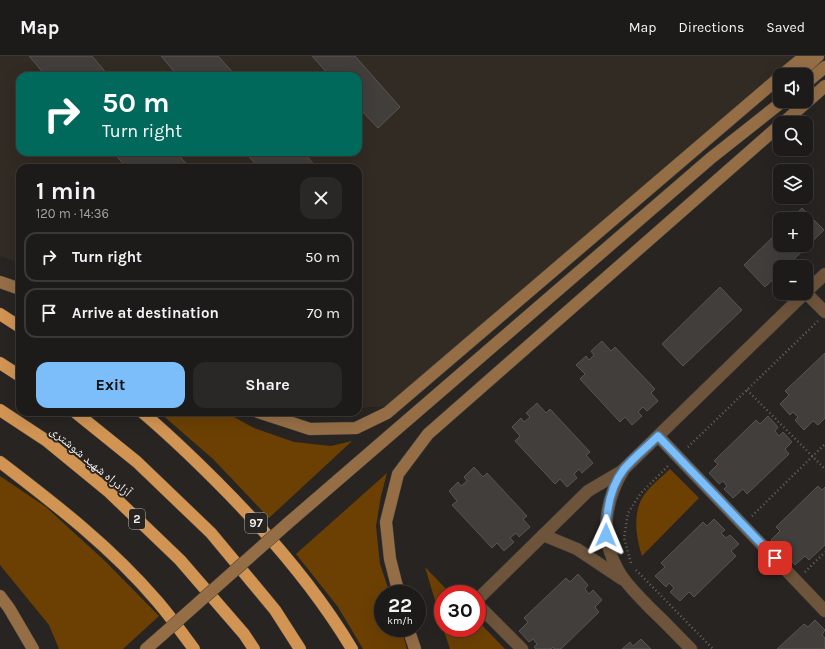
<!DOCTYPE html>
<html lang="en">
<head>
<meta charset="utf-8">
<style>
  body { margin:0; font-family:Karla,"Noto Naskh Arabic",sans-serif; background:#2a2826; color:#f1f3f6; height:100vh; display:flex; flex-direction:column; font-size:15px; white-space:nowrap }
  * { box-sizing:border-box; margin:0 }
  p { font-size:13px; color:#a0a1a2 }
  .icon { flex:none; width:22px; height:22px; fill:none; stroke:currentColor; stroke-width:2; stroke-linecap:round; stroke-linejoin:round }
  .map { position:relative; flex:1; overflow:hidden }
  .drawer { position:absolute; left:16px; top:108px; width:346px; height:252px; display:flex; flex-direction:column; background:#1d1b19; border-radius:12px; box-shadow:0 4px 16px #0002,0 0 0 1px #3b3938 }
  .drawer>* { flex:none }
  .guide { position:absolute; left:16px; top:16px; width:346px; height:84px; border-radius:12px; box-shadow:0 4px 16px #0002,0 0 0 1px #3b3938; background:#00695c; color:#fff; overflow:hidden }
  .tools { position:absolute; left:773px; top:12px; display:grid; gap:8px }
  .tools a { display:grid; place-items:center; width:40px; height:40px; border-radius:8px; background:#1d1b19; box-shadow:0 4px 16px #0002,0 0 0 1px #3b3938; font-size:20px }
  .speed { position:absolute; left:374px; top:529px; display:flex; gap:8px; font-size:20px; font-weight:700; text-align:center }
  .speed>* { display:grid; place-content:center; width:52px; height:52px; border-radius:50%; background:#1d1b19; box-shadow:0 4px 16px #0002,0 0 0 1px #3b3938; line-height:1 }
  .speed small { font-size:10px; font-weight:400 }
  .speed .limit { border:6px solid #d22; background:#fff; color:#111 }
  .pin { position:absolute; display:grid; place-items:center; width:34px; height:34px; color:#fff; margin:-17px; border-radius:8px; box-shadow:0 2px 6px #0006 }
  .me { position:absolute; width:44px; margin:-22px; rotate:1deg; stroke-linejoin:round; filter:drop-shadow(0 0 3px #0008) }
  .turn { display:flex; align-items:center; gap:14px; height:84px; padding:0 20px; font-size:18px }
  .turn .icon { width:52px; height:52px; stroke-width:2.5 }
  .turn b { display:block; font-size:28px; line-height:34px }
  .round { display:grid; place-items:center; flex:none; width:42px; height:42px; border-radius:12px; background:#2a2826 }
  .head { display:flex; align-items:center; justify-content:space-between; height:68px; padding:0 20px }
  h1 { font-size:24px; font-weight:700; line-height:30px }
  .cta { display:flex; gap:8px; margin-top:auto; padding:8px 20px }
  .cta a { flex:1; height:46px; border-radius:12px; background:#7cbef9; color:#111; font-size:16px; font-weight:700; line-height:46px; text-align:center }
  .cta a+a { background:#2a2826; color:#f1f3f6 }
  ul { padding:0; list-style:none }
  li { display:flex; align-items:center; gap:12px; height:50px; margin:0 8px 6px; padding:0 12px; border:2px solid #3b3938; border-radius:12px }
  li div { flex:1 }
  li b { display:block; font-size:15px }
  li em { font-style:normal }
  header { display:flex; align-items:center; gap:24px; box-sizing:border-box; height:56px; padding:0 20px; background:#1d1b19; border-bottom:1px solid #3b3938 }
  header strong { font-size:19px }
  nav { display:flex; gap:22px; margin-inline-start:auto; font-size:14px }
  .map>svg:first-child { display:block }
  .built { fill:#322b23; fill-rule:evenodd }
  .green { fill:#6c4003 }
  .building { fill:#413e3b; stroke:#585552 }
  .lines { fill:none; stroke-linecap:round; stroke-linejoin:round }
  .street-casing { stroke:#44413e; stroke-width:13 }
  .secondary-casing { stroke:#44413e; stroke-width:13 }
  .highway-casing { stroke:#44413e; stroke-width:13 }
  .path { stroke:#676461; stroke-width:2.5; stroke-dasharray:1 3; stroke-linecap:butt }
  .street { stroke:#6d543b; stroke-width:12 }
  .secondary { stroke:#956e46; stroke-width:12 }
  .highway { stroke:#d19453; stroke-width:12 }
  .secondary-bridge-casing { stroke:#44413e; stroke-width:13; stroke-linecap:butt }
  .secondary-bridge { stroke:#956e46; stroke-width:12 }
  .route-casing { stroke:#517ca2; stroke-width:10 }
  .route { stroke:#7cbef9; stroke-width:7 }
  .labels { text-anchor:middle; dominant-baseline:central; stroke-width:4; stroke-linejoin:round; paint-order:stroke }
  .shield { fill:#272421; stroke:#b6b4b1; stroke-width:1 }
  .shield-label { font-size:12px; font-weight:bold; fill:#f3f1ef }
  .street-label { font-size:13px; fill:#f3f1ef; stroke:#272421 }
</style>
</head>
<body>
<header>
<strong>Map</strong>
<nav><a>Map</a><a>Directions</a><a>Saved</a></nav>
</header>
<div class="map">
<svg width="825" height="593" viewBox="0 0 825 593">
  <rect width="100%" height="100%" fill="#272421"/>
  <!-- built -->
  <path class="built" d="M0,0H796L391,350L358,352V112H20V207L0,200ZM20,20H358V96H20Z"/>
  <!-- green -->
  <g class="green">
    <polygon points="159,356 225,356 254,372 294,386 331,390 352,385 269,462 213,403"/>
    <path d="M670,413L699,442L642,500C636,481 632,457 644,439C650,430 662,421 670,413Z"/>
    <polygon points="387,417 381,440 376,470 380,508 390,538 383,538 383,572 401,572 407,593 363,593 338,551 296,498"/>
    <polygon points="0,420 46,451 106,506 159,560 123,593 59,593 49,569 0,509"/>
    <polygon points="425,511 451,538 443,538 443,571"/>
    <polygon points="477,564 505,593 450,593 443,572 477,572"/>
  </g>
  <!-- building -->
  <g class="building">
    <polygon points="29,0 92,0 109,20 46,20"/>
    <polygon points="161,0 218,0 236,20 178,20"/>
    <polygon points="312,0 355,0 400,51 378,72 358,51 358,20 330,20"/>
    <polygon points="113,96 176,96 190,112 127,112"/>
    <polygon points="245,96 303,96 317,112 259,112"/>
    <polygon points="802,152 824,174 786,211 780,211 780,217 765,231 744,209 780,174 780,189 806,189 806,163 791,163"/>
    <polygon points="720,231 742,254 683,310 662,288"/>
    <polygon points="602,285 611,295 615,291 655,333 651,337 658,345 647,355 643,351 638,356 642,360 632,369 625,361 620,366 580,323 585,318 576,309 586,300 589,304 594,299 591,295"/>
    <polygon points="825,297 825,362 818,369 813,365 804,374 795,364 798,361 793,356 790,359 780,348 789,339 785,335"/>
    <polygon points="537,347 546,357 550,353 590,396 586,399 593,407 582,417 579,413 574,418 577,422 567,431 560,423 555,428 515,385 520,380 512,371 521,362 524,366 530,361 526,357"/>
    <polygon points="768,360 778,371 775,375 779,380 783,376 792,386 785,393 789,398 747,438 743,433 733,442 724,433 727,430 723,425 719,428 709,417 718,408 714,405 756,364 760,368"/>
    <polygon points="474,411 483,421 487,417 527,460 523,463 530,471 519,481 516,477 510,482 514,486 504,495 497,487 492,492 452,449 457,445 449,435 458,426 461,430 467,425 464,421"/>
    <polygon points="818,430 822,434 825,431 825,489 809,504 805,500 795,509 786,499 789,496 785,491 781,494 771,484 780,475 776,471"/>
    <polygon points="714,463 725,474 721,477 726,482 730,479 739,488 731,495 736,500 694,541 689,536 680,545 670,536 674,532 669,527 666,531 655,520 665,511 661,507 703,466 707,470"/>
    <polygon points="578,518 588,529 585,533 589,538 593,534 602,544 595,551 599,556 561,593 554,593 553,591 551,593 536,593 534,591 537,588 533,583 529,586 519,575 528,566 524,562 566,522 570,526"/>
    <polygon points="815,564 825,574 822,579 825,582 825,593 777,593 804,568 808,571"/>
    <polygon points="641,583 651,593 622,593 630,586 633,590"/>
  </g>
  <g class="lines">
    <defs>
      <g id="street">
        <polyline points="806,236 825,218"/>
        <polyline points="806,237 825,256"/>
        <polyline points="658,380 825,555"/>
        <polyline points="543,479 577,493 622,523"/>
        <polyline points="477,544 588,435 622,415"/>
        <polyline points="477,548 522,593"/>
        <path d="M691,593C677,579 664,565 650,552C639,540 626,529 618,514C599,481 605,444 624,413L805,237"/>
      </g>
      <g id="secondary">
        <polyline points="782,19 805,0"/>
        <polyline points="798,19 818,0"/>
        <polyline points="806,27 825,11"/>
        <polyline points="783,67 825,30"/>
        <polyline points="0,226 20,233"/>
        <polyline points="258,356 310,373 356,372 387,357 780,21"/>
        <polyline points="287,468 711,102 783,45"/>
        <polyline points="399,538 390,503 386,466 398,418 428,378 780,69"/>
        <polyline points="0,540 9,552 33,593"/>
        <polyline points="408,572 415,593"/>
        <polyline points="146,593 162,579"/>
      </g>
      <g id="highway">
        <polyline points="0,258 20,271"/>
        <polyline points="0,307 20,320"/>
        <polyline points="0,354 47,385 108,435 180,504 244,578 254,593"/>
        <polyline points="75,356 137,406 211,477 275,554 300,593"/>
        <path d="M142,356C168,378 193,402 217,426C268,477 315,531 352,593"/>
        <path d="M0,406C55,448 111,491 157,545C170,560 182,577 194,593"/>
      </g>
    </defs>
    <!-- street casing -->
    <use href="#street" class="street-casing"/>
    <!-- secondary casing -->
    <use href="#secondary" class="secondary-casing"/>
    <!-- highway casing -->
    <use href="#highway" class="highway-casing"/>
    <!-- path -->
    <g class="path">
      <polyline points="747,334 825,413"/>
      <polyline points="688,391 818,265"/>
      <polyline points="752,460 825,388"/>
      <polyline points="631,507 624,482 628,457 641,437 668,410"/>
      <polyline points="636,514 713,593"/>
      <polyline points="805,516 825,496"/>
    </g>
    <!-- street -->
    <use href="#street" class="street"/>
    <!-- secondary -->
    <use href="#secondary" class="secondary"/>
    <!-- highway -->
    <use href="#highway" class="highway"/>
    <defs>
      <polyline id="secondary-bridge" points="162,579 287,468"/>
    </defs>
    <!-- secondary-bridge casing -->
    <use href="#secondary-bridge" class="secondary-bridge-casing"/>
    <!-- secondary-bridge -->
    <use href="#secondary-bridge" class="secondary-bridge"/>
  </g>
  <g class="lines">
    <defs>
      <path id="route" d="M606,479C606,456 609,432 624,413C634,401 647,391 658,380L775,502"/>
    </defs>
    <!-- route casing -->
    <use href="#route" class="route-casing"/>
    <!-- route -->
    <use href="#route" class="route"/>
  </g>
  <g class="labels">
    <!-- shield labels -->
    <g class="shield">
      <rect x="129" y="453" width="16" height="20" rx="3"/>
      <rect x="245" y="457" width="22" height="20" rx="3"/>
    </g>
    <g class="shield-label">
      <text x="137" y="463">2</text>
      <text x="256" y="467">97</text>
    </g>
    <!-- street labels -->
    <g class="street-label">
      <text transform="translate(91 405) rotate(40)">آزادراه شهید شوشتری</text>
    </g>
  </g>
</svg>
<div class="tools">
<a><svg class="icon" aria-label="sound" viewBox="0 0 24 24"><path d="M4 9h4l5-4v14l-5-4H4zM17 9q2 3 0 6"/></svg></a>
<a><svg class="icon" aria-label="search" viewBox="0 0 24 24"><circle cx="10" cy="10" r="6"/><path d="M15 15l6 6"/></svg></a>
<a><svg class="icon" aria-label="layers" viewBox="0 0 24 24"><path d="M12 4l9 5-9 5-9-5zM3 14l9 5 9-5"/></svg></a>
<a>+</a>
<a>−</a>
</div>
<div class="speed"><div>22<small>km/h</small></div><div class="limit">30</div></div>
<div class="pin" style="left:775px;top:502px;background:#d93025"><svg class="icon" aria-label="arrive" viewBox="0 0 24 24"><path d="M6 21V4h12l-3 4 3 4H6"/></svg></div>
<svg class="me" style="left:606px;top:479px" viewBox="-20 -20 40 40"><path d="M0-17L14 15 0 8-14 15z" fill="#7cbef9" stroke="#fff" stroke-width="4"/></svg>
<div class="guide">
<div class="turn"><svg class="icon" aria-label="right" viewBox="0 0 24 24"><path d="M7 20v-9h11M14 6l5 5-5 5"/></svg><div><b>50 m</b>Turn right</div></div>
</div>
<section class="drawer">
<div class="head"><div><h1>1 min</h1><p>120 m · 14:36</p></div><a class="round"><svg class="icon" aria-label="close" viewBox="0 0 24 24"><path d="M6 6l12 12M18 6L6 18"/></svg></a></div>
<ul>
<li><svg class="icon" aria-label="right" viewBox="0 0 24 24"><path d="M7 20v-9h11M14 6l5 5-5 5"/></svg><div><b>Turn right</b></div><em>50 m</em></li>
<li><svg class="icon" aria-label="arrive" viewBox="0 0 24 24"><path d="M6 21V4h12l-3 4 3 4H6"/></svg><div><b>Arrive at destination</b></div><em>70 m</em></li>
</ul>
<div class="cta"><a>Exit</a><a>Share</a></div>
</section>
</div>
</body>
</html>
